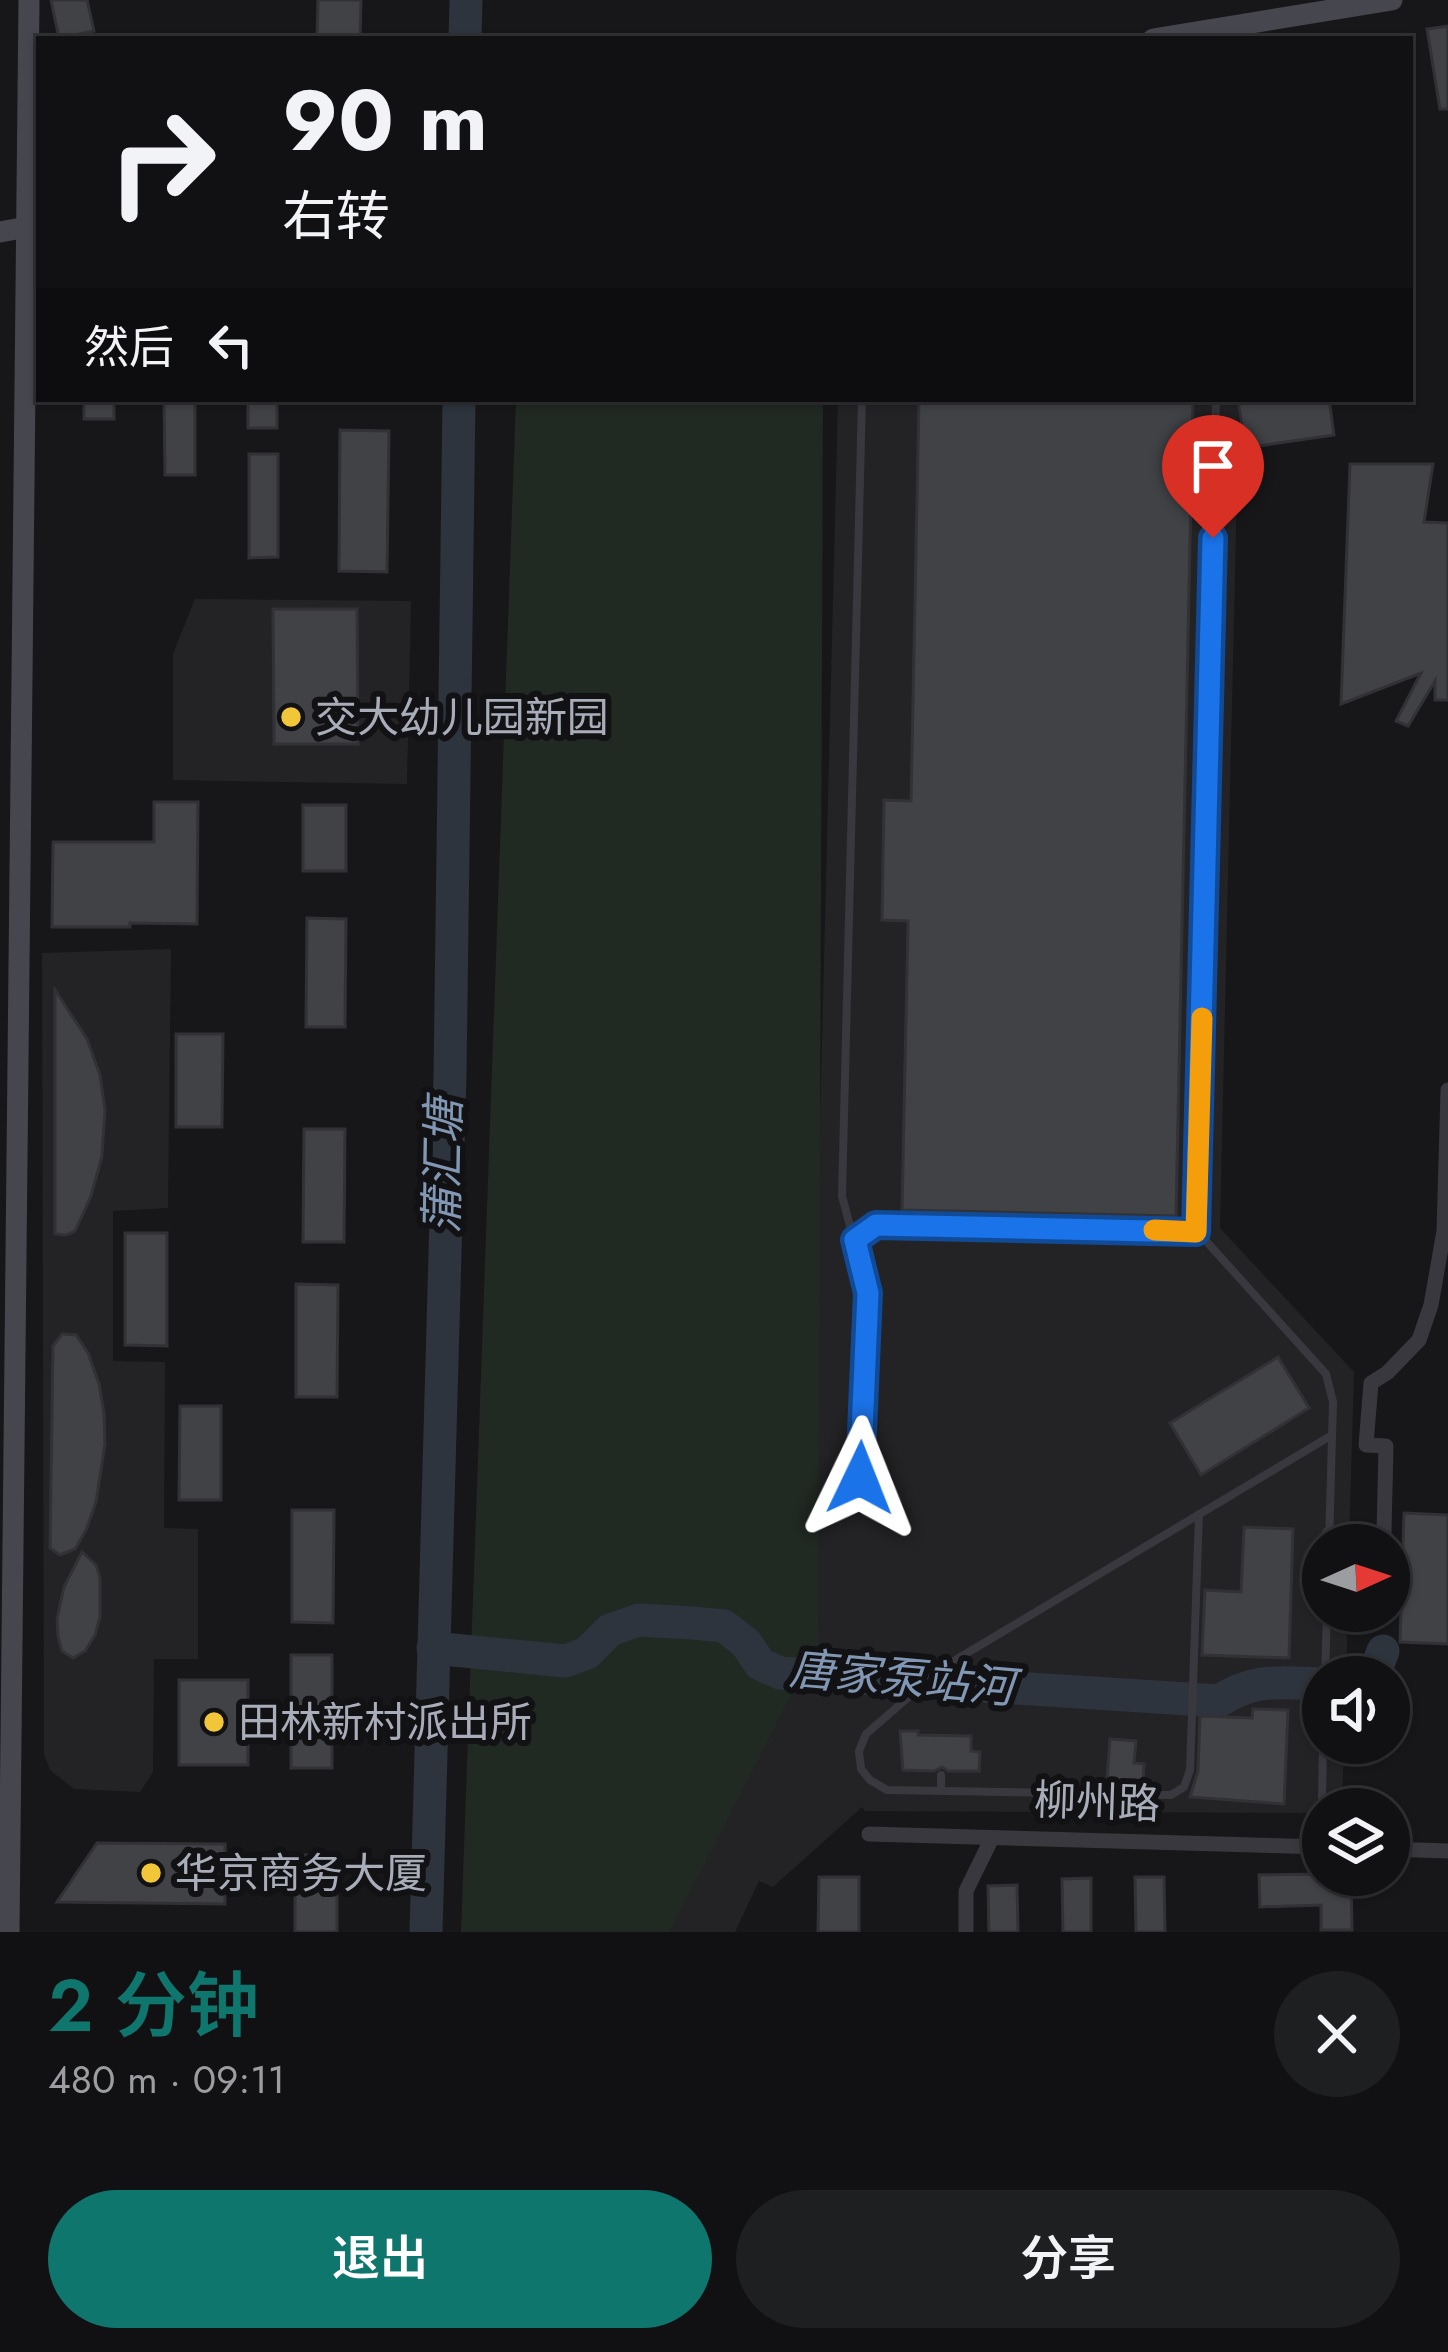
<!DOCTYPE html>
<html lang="zh">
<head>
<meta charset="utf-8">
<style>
  body { margin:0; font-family:Jost,"Noto Sans SC",sans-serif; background:#1e1f21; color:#f1f3f6; height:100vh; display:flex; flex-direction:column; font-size:45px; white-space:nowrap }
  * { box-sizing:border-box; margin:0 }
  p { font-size:39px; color:#9c9da0 }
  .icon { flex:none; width:66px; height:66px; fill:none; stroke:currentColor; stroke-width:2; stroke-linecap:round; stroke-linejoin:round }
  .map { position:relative; height:1932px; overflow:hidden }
  .details { display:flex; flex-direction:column; background:#111113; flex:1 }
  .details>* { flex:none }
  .top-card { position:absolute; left:36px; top:36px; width:1377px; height:366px; border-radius:0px; box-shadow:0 3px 9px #0004,0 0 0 3px #303133; background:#111113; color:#f1f3f6; overflow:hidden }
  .needle { width:78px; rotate:87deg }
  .buttons { position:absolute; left:1302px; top:1524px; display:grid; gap:24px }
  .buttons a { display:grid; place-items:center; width:108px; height:108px; border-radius:50%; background:#111113; box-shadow:0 3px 9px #0004,0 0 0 3px #303133; font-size:60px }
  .pin { position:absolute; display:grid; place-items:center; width:102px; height:102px; color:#fff; margin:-123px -51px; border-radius:50% 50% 50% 0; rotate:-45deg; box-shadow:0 0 12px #0007 }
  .pin .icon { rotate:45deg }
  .me { position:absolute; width:132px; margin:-66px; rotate:2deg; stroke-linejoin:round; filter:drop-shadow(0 0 9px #0008) }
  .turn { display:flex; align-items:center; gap:42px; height:252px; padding:0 48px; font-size:54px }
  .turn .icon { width:156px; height:156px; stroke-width:2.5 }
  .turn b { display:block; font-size:84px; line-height:102px }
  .then { display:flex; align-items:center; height:114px; padding:0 48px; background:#0003; gap:24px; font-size:45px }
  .round { display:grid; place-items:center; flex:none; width:126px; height:126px; border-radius:63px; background:#1e1f21 }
  .headline { display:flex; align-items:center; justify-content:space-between; height:204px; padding:0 48px }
  h1 { font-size:72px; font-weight:600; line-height:90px; color:#0f766e }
  .primary-button { display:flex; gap:24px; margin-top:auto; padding:24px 48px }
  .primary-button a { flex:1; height:138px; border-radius:72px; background:#0f766e; color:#fff; font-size:48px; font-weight:600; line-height:138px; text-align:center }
  .primary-button a+a { background:#1e1f21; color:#f1f3f6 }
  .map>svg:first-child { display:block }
  .built { fill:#232326 }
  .green { fill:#212923 }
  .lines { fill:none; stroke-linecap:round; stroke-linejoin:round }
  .river { stroke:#2d343d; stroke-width:33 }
  .building { fill:#414246; stroke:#323135; stroke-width:3 }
  .lane { stroke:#38383e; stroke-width:8 }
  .street { stroke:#38383e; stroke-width:15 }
  .secondary { stroke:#46474e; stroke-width:21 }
  .route-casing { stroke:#114b97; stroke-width:30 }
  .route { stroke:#1a73e8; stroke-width:21 }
  .slow { stroke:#f59e0b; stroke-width:21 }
  .poi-dot { fill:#f1c638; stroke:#121214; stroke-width:4.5 }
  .labels { text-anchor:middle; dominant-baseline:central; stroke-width:12; stroke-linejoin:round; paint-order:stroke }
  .poi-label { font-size:42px; fill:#a9adb9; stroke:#121214; text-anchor:start }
  .street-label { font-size:42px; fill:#a9adb9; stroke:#121214 }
  .water-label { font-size:45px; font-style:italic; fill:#8197b3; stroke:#121214 }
</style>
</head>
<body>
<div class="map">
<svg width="1448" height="1932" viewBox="0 0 1448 1932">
  <rect width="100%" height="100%" fill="#171719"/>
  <!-- built -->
  <g class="built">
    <polygon points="838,399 1239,399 1220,1228 1354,1372 1349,1545 1323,1545 1323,1611 1348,1611 1346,1677 1323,1677 1323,1743 1344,1743 1342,1809 1323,1809 1323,1813 865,1811 862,1807 773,1887 759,1881 735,1932 668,1932 807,1641"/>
    <polygon points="195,599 411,601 407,784 173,780 173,654"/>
    <polygon points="171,949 168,1208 113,1211 113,1361 165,1362 164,1528 198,1529 198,1659 154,1659 153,1772 140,1792 74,1789 50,1770 44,1754 42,953"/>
  </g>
  <!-- green -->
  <polygon class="green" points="516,399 823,399 818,1644 669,1932 461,1932"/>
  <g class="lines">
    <!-- river -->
    <g class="river">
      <polyline points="465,39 466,0"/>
      <path d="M433,1648L565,1661L587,1653L610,1630L639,1620L693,1623L724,1626L746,1643L760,1664L780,1673L1219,1701C1256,1677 1281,1683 1323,1684"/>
      <polyline points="1367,1677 1375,1672 1383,1651"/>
      <polyline points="426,1932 450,1075 459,399"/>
    </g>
  </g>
  <!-- building -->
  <g class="building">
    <polygon points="51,0 87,0 94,31 59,38"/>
    <polygon points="318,0 361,0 360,39 317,39"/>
    <polygon points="1448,26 1448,109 1440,109 1427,29"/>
    <rect x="84" y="399" width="30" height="20"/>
    <polygon points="164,399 195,399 195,475 165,475"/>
    <rect x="248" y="399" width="29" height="29"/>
    <polygon points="919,399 1193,399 1176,1216 902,1210 908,921 882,920 884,800 911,801"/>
    <polygon points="1238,399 1329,399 1334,435 1245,448"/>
    <polygon points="340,430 389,431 387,572 339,571"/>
    <polygon points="249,454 278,454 278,557 249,558"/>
    <polygon points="1350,464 1433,464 1424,522 1448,523 1448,700 1435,700 1435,681 1408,726 1396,721 1421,673 1341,704"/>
    <polygon points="273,609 357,609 358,744 274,744"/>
    <polygon points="154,802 198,802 197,924 130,923 130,927 52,927 53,842 154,842"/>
    <rect x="303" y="805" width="43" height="66"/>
    <polygon points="307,918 346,919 345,1027 306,1027"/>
    <polygon points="55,990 87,1039 100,1075 105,1110 102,1156 91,1196 75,1231 66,1235 55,1234"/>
    <polygon points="176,1034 223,1034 222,1127 176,1127"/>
    <polygon points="304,1129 345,1129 344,1242 303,1242"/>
    <polygon points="125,1233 167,1233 167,1346 125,1345"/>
    <polygon points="296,1284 338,1285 337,1397 296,1397"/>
    <polygon points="62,1334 76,1335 88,1353 99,1384 104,1413 105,1444 96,1502 86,1530 75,1549 60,1555 50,1548 53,1346"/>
    <polygon points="1278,1357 1309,1408 1201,1475 1170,1423"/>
    <polygon points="180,1406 221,1406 221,1500 179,1500"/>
    <polygon points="292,1510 334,1510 333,1623 292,1622"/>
    <polygon points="1404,1513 1448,1515 1448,1644 1400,1642"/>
    <polygon points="1244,1527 1293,1529 1289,1658 1202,1655 1205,1590 1241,1592"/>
    <polygon points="82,1552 96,1565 100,1578 100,1617 95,1635 85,1651 73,1658 62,1651 58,1637 57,1619 64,1587"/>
    <rect x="291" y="1655" width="41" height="113"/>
    <rect x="179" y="1680" width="69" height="85"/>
    <polygon points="1253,1709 1288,1710 1284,1804 1190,1797 1198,1771 1200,1716 1252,1718"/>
    <polygon points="900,1731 918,1731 918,1735 971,1736 971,1751 980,1752 979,1771 948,1771 942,1767 934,1771 903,1770"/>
    <polygon points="1110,1739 1136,1741 1134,1763 1144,1764 1143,1783 1107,1780"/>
    <polygon points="97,1843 225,1844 225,1904 57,1902"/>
    <rect x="295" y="1855" width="42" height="77"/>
    <polygon points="1323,1874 1351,1875 1352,1930 1321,1930 1321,1905 1260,1907 1259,1875"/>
    <polygon points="819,1877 859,1877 859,1932 818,1932"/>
    <polygon points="1135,1877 1164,1877 1165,1932 1136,1932"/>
    <polygon points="1091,1878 1091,1932 1063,1932 1062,1879"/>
    <polygon points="1017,1885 1018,1932 989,1932 988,1886"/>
  </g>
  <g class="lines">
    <!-- lane -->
    <g class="lane">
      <polyline points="1216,399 1197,1231 1326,1374 1333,1402 1329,1545"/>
      <polyline points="855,1240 876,1225 1197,1231"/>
      <polyline points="860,1478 868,1293 842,1196 862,399"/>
      <polyline points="1199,1514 1190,1770 1184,1787 1171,1795 887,1790 870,1780 861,1769 859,1751 866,1734 942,1668 1332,1435"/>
      <polyline points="1325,1677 1327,1611"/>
      <polyline points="941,1791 941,1775"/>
      <polyline points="1322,1801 1323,1743"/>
    </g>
    <!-- street -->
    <g class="street">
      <polyline points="1329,1534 1384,1533 1386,1446 1366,1445 1371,1383 1387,1373 1419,1340 1431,1305 1444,1231 1448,1090"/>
      <polyline points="869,1834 1323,1847"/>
      <polyline points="1389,1849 1448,1851"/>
      <polyline points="966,1932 966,1891 992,1838"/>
    </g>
    <!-- secondary -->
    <g class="secondary">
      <polyline points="1153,39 1392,0"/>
      <polyline points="0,232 39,225"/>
      <polyline points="9,1932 29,0"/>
    </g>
  </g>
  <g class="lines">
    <defs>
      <polyline id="route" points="860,1478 868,1293 855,1240 876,1225 1196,1232 1213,538"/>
    </defs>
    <!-- route casing -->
    <use href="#route" class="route-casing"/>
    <!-- route -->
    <use href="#route" class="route"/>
    <!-- slow -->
    <polyline class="slow" points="1154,1230 1196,1232 1202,1018"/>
  </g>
  <!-- markers -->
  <g class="poi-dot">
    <circle cx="291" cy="717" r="12"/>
    <circle cx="214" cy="1722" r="12"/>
    <circle cx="151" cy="1873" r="12"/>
  </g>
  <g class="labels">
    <!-- poi labels -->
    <g class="poi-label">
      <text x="315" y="717">交大幼儿园新园</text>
      <text x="238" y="1722">田林新村派出所</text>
      <text x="175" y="1873">华京商务大厦</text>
    </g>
    <!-- street labels -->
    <g class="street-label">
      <text transform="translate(1097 1802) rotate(2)">柳州路</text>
    </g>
    <!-- water labels -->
    <g class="water-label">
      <text transform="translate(443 1166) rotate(-89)">蒲汇塘</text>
      <text transform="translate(902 1678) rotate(5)">唐家泵站河</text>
    </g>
  </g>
</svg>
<div class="buttons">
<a><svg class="needle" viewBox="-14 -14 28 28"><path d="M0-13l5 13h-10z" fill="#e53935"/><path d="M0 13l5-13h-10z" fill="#9c9da0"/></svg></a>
<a><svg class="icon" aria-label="sound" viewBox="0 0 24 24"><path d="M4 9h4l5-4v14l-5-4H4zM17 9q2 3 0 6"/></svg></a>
<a><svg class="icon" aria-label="layers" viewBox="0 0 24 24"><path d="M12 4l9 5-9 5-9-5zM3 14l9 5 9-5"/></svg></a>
</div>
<div class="pin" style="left:1213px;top:538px;background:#d93025"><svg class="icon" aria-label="arrive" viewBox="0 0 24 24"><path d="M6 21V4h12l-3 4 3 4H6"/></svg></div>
<svg class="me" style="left:860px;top:1478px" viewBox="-20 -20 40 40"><path d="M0-17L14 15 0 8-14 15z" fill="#1a73e8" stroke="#fff" stroke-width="4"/></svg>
<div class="top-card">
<div class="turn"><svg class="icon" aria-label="right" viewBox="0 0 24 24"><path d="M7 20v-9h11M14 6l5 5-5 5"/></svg><div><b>90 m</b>右转</div></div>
<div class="then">然后<svg class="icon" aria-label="left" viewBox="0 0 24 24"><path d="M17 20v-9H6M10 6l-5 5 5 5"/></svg></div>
</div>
</div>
<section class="details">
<div class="headline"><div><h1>2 分钟</h1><p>480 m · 09:11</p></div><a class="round"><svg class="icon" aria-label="close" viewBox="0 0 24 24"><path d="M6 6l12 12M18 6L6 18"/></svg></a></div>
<div class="primary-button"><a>退出</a><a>分享</a></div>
</section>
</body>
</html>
